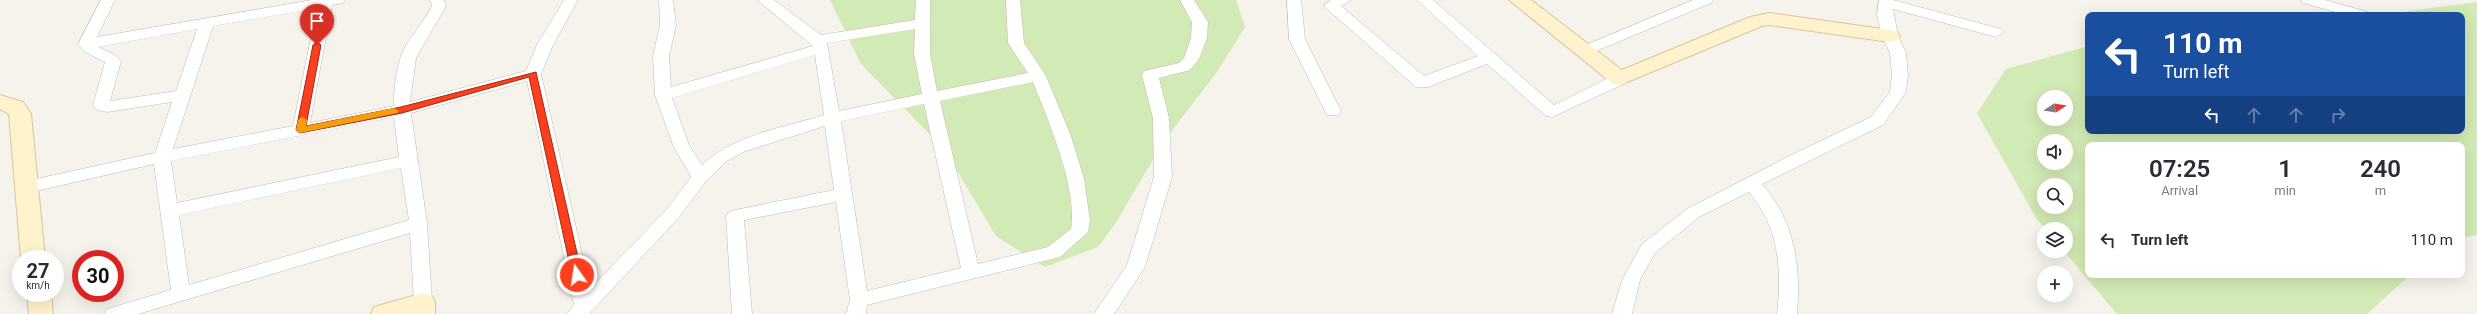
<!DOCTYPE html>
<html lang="en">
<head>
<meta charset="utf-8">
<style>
  body { margin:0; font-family:Roboto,sans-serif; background:#f7f7f7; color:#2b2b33; height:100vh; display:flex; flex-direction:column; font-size:15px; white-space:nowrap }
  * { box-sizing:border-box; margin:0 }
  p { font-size:13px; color:#7c7c81 }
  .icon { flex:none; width:22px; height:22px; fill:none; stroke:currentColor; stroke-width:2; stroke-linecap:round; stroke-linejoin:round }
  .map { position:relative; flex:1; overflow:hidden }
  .panel { position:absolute; left:2085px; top:142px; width:380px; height:136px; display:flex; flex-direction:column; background:#fff; border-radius:8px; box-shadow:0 4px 16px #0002 }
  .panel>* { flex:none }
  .top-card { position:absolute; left:2085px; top:12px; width:380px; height:122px; border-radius:8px; box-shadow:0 4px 16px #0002; background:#1a4fa0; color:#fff; overflow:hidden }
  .needle { width:26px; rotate:78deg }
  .buttons { position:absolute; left:2037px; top:90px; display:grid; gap:8px }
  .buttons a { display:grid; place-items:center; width:36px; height:36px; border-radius:50%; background:#fff; box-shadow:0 4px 16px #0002; font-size:20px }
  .speed { position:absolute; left:12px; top:250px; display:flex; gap:8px; font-size:20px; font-weight:700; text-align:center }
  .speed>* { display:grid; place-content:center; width:52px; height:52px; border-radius:50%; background:#fff; box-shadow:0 4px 16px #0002; line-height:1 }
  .speed small { font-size:10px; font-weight:400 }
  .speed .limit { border:6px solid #d22; background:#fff; color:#111 }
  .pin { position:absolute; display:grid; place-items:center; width:34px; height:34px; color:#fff; margin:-41px -17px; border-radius:50% 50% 50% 0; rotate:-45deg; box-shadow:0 0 4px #0007 }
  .pin .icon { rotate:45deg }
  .me { position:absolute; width:44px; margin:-22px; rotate:347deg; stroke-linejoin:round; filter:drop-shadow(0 0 3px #0008) }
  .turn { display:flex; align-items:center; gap:14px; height:84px; padding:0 12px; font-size:18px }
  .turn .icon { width:52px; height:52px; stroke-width:2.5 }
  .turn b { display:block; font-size:28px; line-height:34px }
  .lanes { display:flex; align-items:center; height:38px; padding:0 12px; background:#0003; justify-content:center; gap:20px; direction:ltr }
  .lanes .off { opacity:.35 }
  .eta { display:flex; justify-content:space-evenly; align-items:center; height:68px; text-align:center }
  .eta b { font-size:24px; font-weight:600; line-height:28px }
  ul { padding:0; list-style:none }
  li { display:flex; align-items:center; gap:12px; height:60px; padding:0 12px }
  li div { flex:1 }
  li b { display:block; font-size:15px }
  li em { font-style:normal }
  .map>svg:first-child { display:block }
  .green { fill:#d2eab5; fill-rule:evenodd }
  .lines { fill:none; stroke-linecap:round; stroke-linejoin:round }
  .street-casing { stroke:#c2bbae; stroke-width:1 }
  .secondary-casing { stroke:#d6c79b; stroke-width:2 }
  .street { fill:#fff; fill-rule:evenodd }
  .secondary { fill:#fff3cd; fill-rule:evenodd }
  .route { fill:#fc3f1d; stroke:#a42913 }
  .slow { fill:#f59e0b }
</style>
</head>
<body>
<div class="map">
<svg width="2477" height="314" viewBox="0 0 2477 314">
  <rect width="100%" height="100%" fill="#f6f3ec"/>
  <!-- green -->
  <g class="green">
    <polygon points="830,0 1236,0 1245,27 1217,72 1164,141 1115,224 1098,247 1045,267 996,236 944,149 861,64"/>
    <path d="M2477,2V235L2462,238V145H2088V275H2410L2367,314H2117L2064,251H2066V229H2045L2036,218L1977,113L2006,69L2088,46V131H2462V15H2378ZM2044,97H2066V119H2044ZM2044,141H2066V163H2044ZM2044,185H2066V207H2044Z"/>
  </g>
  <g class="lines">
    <defs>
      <g id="street">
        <path d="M101,0H115L97,37L312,0H345L343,3L332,5L310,123L394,106C394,86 396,63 406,45C414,32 425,20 432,6L430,0H444L446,6L416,58L410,102L526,71L537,45L564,0H578L553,45L541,74L590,289L668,208L691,177L673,145L655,95L653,56L660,25L659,0H673L676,25L669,56L671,87L813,46L757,0H774L821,35L915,20L916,0H930V54L937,91L1028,73L1008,43L1006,0H1020L1024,43L1046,76L1071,136L1084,179L1090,221L1088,232L1060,257L867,305L866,314H846L850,300L836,202L744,220L752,314H732L726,216L729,212L735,210L834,190L825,126L743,152L727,161L706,181L680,216L589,314H567L574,305L527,81L411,113L427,223L432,302L430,307L423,309L416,307L414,302L410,233L138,314H104L107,309L171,290L154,164L27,193L21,191L18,187L21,183L27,181L155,153L172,102L107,112L95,109L93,105L105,62L85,52L78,44ZM317,8L293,126L173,149L213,26ZM197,29L176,91L110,101L121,61L115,55L98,47ZM915,29L914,54L922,94L839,111L827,43ZM815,55L824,115C782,128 734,135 702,165L689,145L672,98ZM1033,82C1048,120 1078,189 1071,229L1048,247L978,264L940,101ZM924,104L961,268L867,291L841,121ZM394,117L399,157L177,203L171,161ZM401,168L409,220L189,285L179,215Z"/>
        <polygon points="1180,0 1194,0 1208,22 1207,38 1199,59 1190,70 1159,78 1169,118 1172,177 1145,267 1114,314 1094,314 1127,265 1154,177 1153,118 1142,75 1144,71 1179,63 1184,58 1191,38 1192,22"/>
        <polygon points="1287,0 1301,0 1305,39 1341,111 1339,115 1327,115 1289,39"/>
        <polygon points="1331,0 1351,0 1341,6 1424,76 1478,56 1417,0 1433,0 1554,105 1614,75 1626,75 1628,79 1626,83 1552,117 1546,116 1487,64 1428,87 1416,87 1326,8 1324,5"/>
        <polygon points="1693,0 1713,0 1711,3 1589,54 1584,56 1576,51 1579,48"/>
        <path d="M1879,0H1893L2001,29L2004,32L1996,37L1893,9L1898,36L1906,53L1908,75L1906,92L1883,125L1762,184C1795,222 1801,266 1797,314H1777C1782,269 1779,227 1749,192L1699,217L1655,253L1640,280L1632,314H1612L1622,280L1642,244L1687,209L1787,157L1871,117L1890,92L1892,75L1890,53L1882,36L1877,15Z"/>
        <polygon points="2301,0 2325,0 2368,12 2371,15 2346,15 2303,3"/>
      </g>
      <g id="secondary">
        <polygon points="1509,0 1531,0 1622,70 1750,17 1769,13 1890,30 1897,32 1900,36 1897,40 1890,42 1769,25 1762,26 1620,85 1613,84"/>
        <polygon points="0,95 23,102 31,114 45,259 21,259 9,114 0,109"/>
        <polygon points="27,293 51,293 53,314 29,314"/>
        <polygon points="423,293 432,296 435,302 435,314 371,314 374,307"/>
      </g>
    </defs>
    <!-- street casing -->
    <use href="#street" class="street-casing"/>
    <!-- secondary casing -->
    <use href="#secondary" class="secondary-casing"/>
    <!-- street -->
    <use href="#street" class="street"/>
    <!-- secondary -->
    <use href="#secondary" class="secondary"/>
  </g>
  <!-- route -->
  <polygon class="route" points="317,42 321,45 306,126 401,107 536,72 582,275 580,278 577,279 572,275 529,77 402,113 300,133 296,130 313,45"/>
  <!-- slow -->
  <polygon class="slow" points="394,108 399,111 397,113 300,133 296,130 298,120 302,117 307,120 306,126"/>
</svg>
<div class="buttons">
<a><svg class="needle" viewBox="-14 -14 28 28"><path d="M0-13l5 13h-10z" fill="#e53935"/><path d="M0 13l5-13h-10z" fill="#7c7c81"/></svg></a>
<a><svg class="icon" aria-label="sound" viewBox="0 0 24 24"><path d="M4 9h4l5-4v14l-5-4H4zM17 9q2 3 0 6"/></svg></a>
<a><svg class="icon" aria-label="search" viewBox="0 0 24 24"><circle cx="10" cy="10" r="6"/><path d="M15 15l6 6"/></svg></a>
<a><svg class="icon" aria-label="layers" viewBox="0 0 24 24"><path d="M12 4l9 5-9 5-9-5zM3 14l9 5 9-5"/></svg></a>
<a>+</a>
</div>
<div class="speed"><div>27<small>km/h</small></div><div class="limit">30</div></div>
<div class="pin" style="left:317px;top:45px;background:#d93025"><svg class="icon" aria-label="arrive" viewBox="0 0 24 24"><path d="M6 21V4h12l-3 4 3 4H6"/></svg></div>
<svg class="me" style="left:577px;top:275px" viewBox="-20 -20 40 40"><circle r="17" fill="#fc3f1d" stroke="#fff" stroke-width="3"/><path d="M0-11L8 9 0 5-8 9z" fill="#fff"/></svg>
<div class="top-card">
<div class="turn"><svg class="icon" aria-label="left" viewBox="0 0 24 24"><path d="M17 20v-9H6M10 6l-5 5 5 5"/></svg><div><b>110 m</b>Turn left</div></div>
<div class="lanes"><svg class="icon" aria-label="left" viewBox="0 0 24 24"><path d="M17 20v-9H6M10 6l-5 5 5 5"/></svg><svg class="icon off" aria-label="ahead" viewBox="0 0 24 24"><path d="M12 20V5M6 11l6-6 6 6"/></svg><svg class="icon off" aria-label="ahead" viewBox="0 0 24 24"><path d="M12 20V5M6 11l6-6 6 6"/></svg><svg class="icon off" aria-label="right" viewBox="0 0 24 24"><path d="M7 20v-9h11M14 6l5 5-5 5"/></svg></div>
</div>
<section class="panel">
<div class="eta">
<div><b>07:25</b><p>Arrival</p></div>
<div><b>1</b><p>min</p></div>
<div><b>240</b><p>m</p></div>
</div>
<ul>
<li><svg class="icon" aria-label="left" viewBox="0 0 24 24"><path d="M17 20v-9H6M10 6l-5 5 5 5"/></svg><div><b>Turn left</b></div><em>110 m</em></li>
</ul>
</section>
</div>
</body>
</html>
